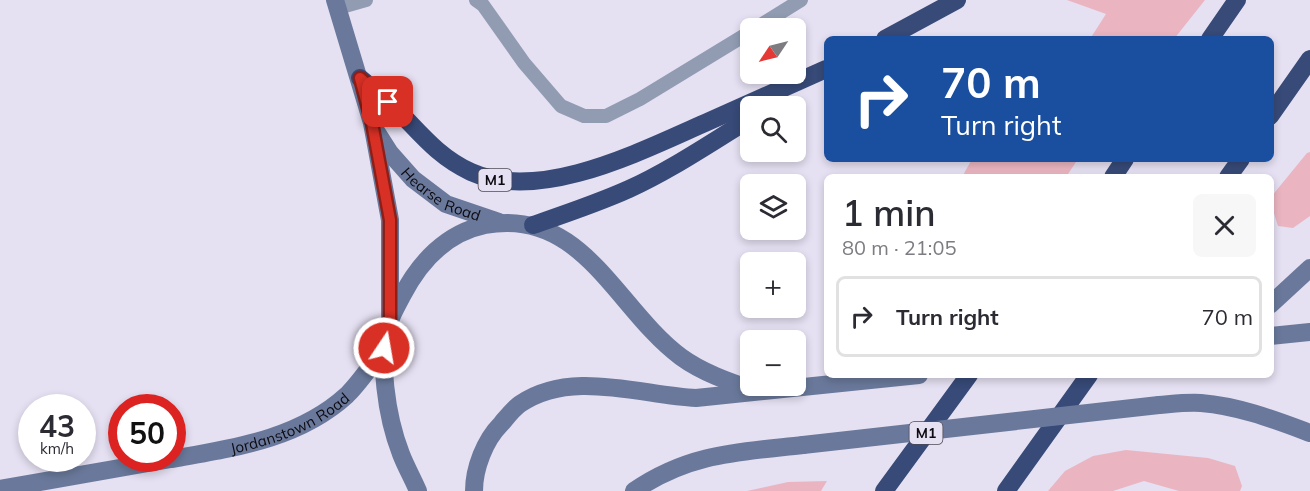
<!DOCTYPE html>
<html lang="en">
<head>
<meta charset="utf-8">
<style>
  body { margin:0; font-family:Mulish,sans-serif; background:#f7f7f7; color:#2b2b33; height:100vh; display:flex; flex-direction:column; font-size:22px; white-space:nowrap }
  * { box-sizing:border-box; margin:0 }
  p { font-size:20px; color:#7c7c81 }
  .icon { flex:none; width:33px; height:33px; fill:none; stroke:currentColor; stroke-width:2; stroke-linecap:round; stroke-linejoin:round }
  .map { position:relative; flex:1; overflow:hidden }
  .details { position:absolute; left:824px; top:174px; width:450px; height:204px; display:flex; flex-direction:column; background:#fff; border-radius:9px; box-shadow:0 3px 9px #0003 }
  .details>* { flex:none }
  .banner { position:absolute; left:824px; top:36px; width:450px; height:126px; border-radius:9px; box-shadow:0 3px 9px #0003; background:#1a4fa0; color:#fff; overflow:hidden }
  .needle { width:39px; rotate:235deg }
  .buttons { position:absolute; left:740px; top:18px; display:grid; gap:12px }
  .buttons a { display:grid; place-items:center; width:66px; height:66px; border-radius:9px; background:#fff; box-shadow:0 3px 9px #0003; font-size:30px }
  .speed { position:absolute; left:18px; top:394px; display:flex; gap:12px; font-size:30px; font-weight:700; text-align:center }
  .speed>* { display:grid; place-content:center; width:78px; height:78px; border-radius:50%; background:#fff; box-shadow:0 3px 9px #0003; line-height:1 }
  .speed small { font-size:15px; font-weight:400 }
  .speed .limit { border:9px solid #d22; background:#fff; color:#111 }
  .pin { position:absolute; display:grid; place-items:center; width:51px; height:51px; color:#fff; margin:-26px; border-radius:12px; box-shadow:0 3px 9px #0006 }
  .me { position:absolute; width:66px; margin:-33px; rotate:12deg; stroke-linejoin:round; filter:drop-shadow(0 0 4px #0008) }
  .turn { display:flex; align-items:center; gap:21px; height:126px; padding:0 18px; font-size:27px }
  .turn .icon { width:78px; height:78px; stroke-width:2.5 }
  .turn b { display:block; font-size:42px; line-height:51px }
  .round { display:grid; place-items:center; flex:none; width:63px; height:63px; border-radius:9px; background:#f7f7f7 }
  .head { display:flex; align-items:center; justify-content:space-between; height:102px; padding:0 18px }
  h1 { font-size:36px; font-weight:600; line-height:45px }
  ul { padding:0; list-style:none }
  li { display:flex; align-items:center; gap:18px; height:81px; margin:0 12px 9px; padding:0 6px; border:3px solid #e1e1e2; border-radius:9px }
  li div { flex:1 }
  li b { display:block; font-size:22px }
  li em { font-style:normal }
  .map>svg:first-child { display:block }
  .green { fill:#eab5c1 }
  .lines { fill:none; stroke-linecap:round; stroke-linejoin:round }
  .lane { stroke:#919cb3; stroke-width:14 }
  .secondary { stroke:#6a799b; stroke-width:18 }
  .highway { stroke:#374a78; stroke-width:18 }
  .secondary-bridge { stroke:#6a799b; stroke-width:18 }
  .route-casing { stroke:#8d1f18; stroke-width:15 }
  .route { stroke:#d93025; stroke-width:10 }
  .labels { text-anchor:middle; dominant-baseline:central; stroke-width:4.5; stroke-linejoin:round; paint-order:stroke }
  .shield { fill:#e5e0f2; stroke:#4d4a54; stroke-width:1.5 }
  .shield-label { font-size:14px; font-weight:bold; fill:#0c0a10 }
  .street-label { font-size:15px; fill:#0c0a10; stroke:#e5e0f2 }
</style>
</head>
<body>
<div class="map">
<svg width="1310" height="491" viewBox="0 0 1310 491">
  <rect width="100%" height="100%" fill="#e5e0f2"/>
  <!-- green -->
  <g class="green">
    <polygon points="1067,0 1205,0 1174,39 1090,39 1106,14"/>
    <polygon points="1310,152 1310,216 1293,228 1278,226 1271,204 1271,197 1307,153"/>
    <polygon points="972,159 1078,159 1066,177 962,177"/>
    <polygon points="1126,450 1208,458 1235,466 1242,486 1240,491 1179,491 1144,481 1113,491 1048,491 1065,471 1093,456"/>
    <polygon points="827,481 821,491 747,491 788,482"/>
  </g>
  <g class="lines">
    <!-- lane -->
    <g class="lane">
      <polyline points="476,0 483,5 524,63 561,106 584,116 606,116 640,99 750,32"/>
      <polyline points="338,8 366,0"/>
      <polyline points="756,28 801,0"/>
    </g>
    <!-- secondary -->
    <g class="secondary">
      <polyline points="335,0 372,123 390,220 390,316"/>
      <path id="s1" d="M376,131L390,153L413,179L446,204L499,222"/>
      <polyline points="1270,305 1310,268"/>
      <polyline points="1270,336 1310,332"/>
      <path d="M1159,405C1172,404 1187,402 1201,403C1239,406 1275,420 1310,433"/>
      <path id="s2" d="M172,459C234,448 299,439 347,395C361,381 372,364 384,348"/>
      <polyline points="0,489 171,459"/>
      <path d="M418,491C413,479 406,467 401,454C387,418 377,357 390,321C393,312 398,304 402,296C419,263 446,233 485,225C583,207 616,309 681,357C703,373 730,382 756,391"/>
      <path d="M474,491C474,468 485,440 501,424C507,417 513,409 520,404C571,369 640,395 696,398L919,375"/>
      <path d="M634,491C689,453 739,452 803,445"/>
    </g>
    <!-- highway -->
    <g class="highway">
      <polyline points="885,39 957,0"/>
      <polyline points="1210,39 1237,0"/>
      <path d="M360,78C369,86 379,93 388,101C416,127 434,155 471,172C540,203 641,151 705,123C746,105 786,87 826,69"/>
      <polyline points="1270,116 1310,59"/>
      <polyline points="1113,177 1125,159"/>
      <polyline points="1228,177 1241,159"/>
      <path d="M533,225C565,214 598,203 629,189C671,170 710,143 750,119"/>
      <polyline points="884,491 969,375"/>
      <polyline points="1006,491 1089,375"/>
    </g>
    <!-- secondary-bridge -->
    <polyline class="secondary-bridge" points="803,445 1159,405"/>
  </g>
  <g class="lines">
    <defs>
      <polyline id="route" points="384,348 390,320 390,220 372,123 360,78 388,102"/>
    </defs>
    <!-- route casing -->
    <use href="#route" class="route-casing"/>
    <!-- route -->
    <use href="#route" class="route"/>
  </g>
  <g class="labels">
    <!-- shield labels -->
    <g class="shield">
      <rect x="478.5" y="169" width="33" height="22" rx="4.5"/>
      <rect x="909.5" y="422" width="33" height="22" rx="4.5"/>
    </g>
    <g class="shield-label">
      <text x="495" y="180">M1</text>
      <text x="926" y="433">M1</text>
    </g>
    <!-- street labels -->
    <g class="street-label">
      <text stroke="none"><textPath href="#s1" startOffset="93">Hearse Road</textPath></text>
      <text stroke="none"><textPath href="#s2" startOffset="124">Jordanstown Road</textPath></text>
    </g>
  </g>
</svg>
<div class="buttons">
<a><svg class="needle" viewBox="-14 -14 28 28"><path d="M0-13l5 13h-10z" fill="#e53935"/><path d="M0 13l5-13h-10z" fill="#7c7c81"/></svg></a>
<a><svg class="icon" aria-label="search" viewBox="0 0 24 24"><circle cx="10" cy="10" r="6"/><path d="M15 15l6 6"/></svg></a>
<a><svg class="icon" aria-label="layers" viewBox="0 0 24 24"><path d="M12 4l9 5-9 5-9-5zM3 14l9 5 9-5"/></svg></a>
<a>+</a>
<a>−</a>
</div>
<div class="speed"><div>43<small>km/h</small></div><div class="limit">50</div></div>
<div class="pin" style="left:388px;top:102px;background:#d93025"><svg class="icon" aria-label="arrive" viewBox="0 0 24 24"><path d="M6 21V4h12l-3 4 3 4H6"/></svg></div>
<svg class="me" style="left:384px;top:348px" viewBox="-20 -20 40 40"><circle r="17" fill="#d93025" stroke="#fff" stroke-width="3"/><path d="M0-11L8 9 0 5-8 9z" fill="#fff"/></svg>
<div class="banner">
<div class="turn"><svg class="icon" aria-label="right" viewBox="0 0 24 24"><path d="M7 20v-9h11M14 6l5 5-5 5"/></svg><div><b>70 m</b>Turn right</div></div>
</div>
<section class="details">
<div class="head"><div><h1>1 min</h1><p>80 m · 21:05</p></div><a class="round"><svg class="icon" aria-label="close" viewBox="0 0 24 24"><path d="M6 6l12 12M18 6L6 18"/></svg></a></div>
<ul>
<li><svg class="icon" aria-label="right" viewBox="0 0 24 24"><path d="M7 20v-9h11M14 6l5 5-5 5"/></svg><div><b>Turn right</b></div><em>70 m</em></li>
</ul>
</section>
</div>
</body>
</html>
